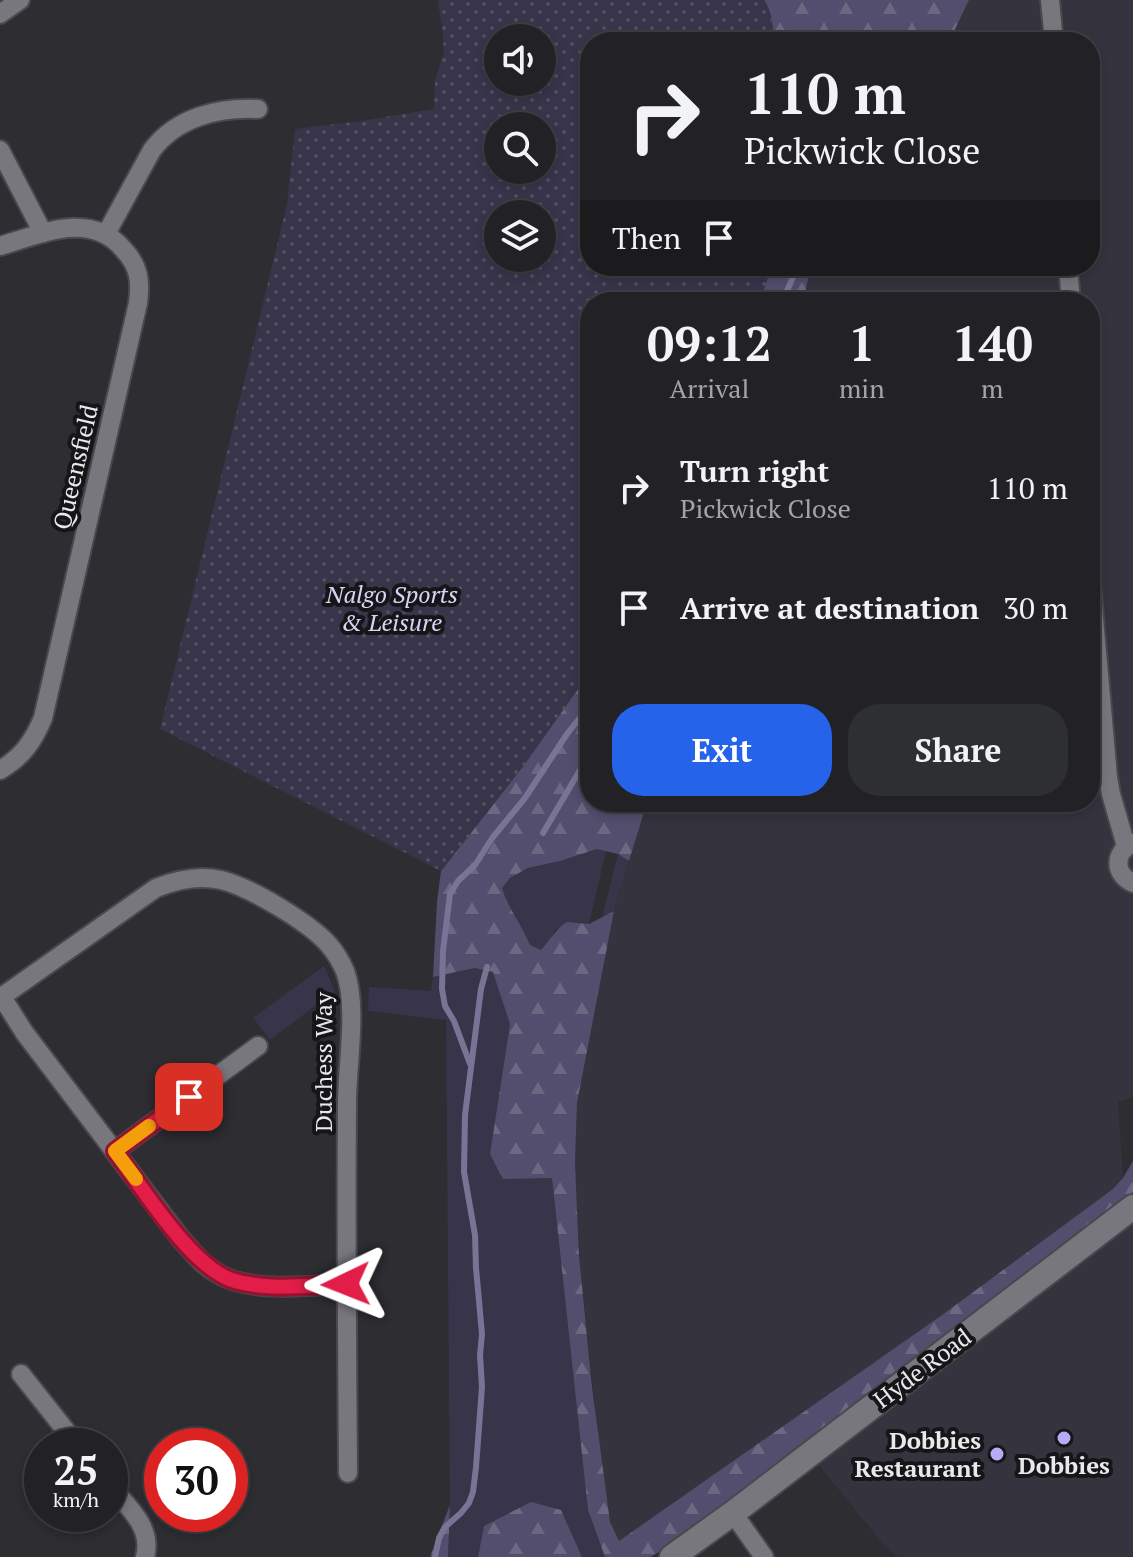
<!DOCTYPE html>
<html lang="en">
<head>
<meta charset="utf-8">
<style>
  body { margin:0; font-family:"PT Serif",serif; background:#2e2f32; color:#f1f3f6; height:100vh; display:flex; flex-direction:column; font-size:30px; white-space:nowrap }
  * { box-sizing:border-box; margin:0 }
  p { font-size:26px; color:#a2a4a7 }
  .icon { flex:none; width:44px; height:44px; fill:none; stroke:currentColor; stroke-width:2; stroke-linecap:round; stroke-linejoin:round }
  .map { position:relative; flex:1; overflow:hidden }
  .drawer { position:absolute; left:580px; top:292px; width:520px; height:520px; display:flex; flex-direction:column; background:#222226; border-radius:32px; box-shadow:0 4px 12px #0003,0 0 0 2px #3f3f43 }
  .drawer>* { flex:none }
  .guide { position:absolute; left:580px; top:32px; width:520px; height:244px; border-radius:32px; box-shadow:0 4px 12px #0003,0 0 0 2px #3f3f43; background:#222226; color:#f1f3f6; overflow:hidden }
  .buttons { position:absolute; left:484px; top:24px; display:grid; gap:16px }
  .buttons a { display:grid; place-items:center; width:72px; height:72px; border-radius:50%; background:#222226; box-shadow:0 4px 12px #0003,0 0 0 2px #3f3f43; font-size:40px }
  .speed { position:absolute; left:24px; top:1428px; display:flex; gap:16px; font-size:40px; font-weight:700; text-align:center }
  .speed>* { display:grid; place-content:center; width:104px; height:104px; border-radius:50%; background:#222226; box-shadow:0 4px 12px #0003,0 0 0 2px #3f3f43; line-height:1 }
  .speed small { font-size:20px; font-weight:400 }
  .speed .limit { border:12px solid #d22; background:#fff; color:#111 }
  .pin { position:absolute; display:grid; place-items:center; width:68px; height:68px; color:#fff; margin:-34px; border-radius:16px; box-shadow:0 4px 12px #0006 }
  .me { position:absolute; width:88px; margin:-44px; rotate:268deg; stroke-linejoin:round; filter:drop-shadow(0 0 6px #0008) }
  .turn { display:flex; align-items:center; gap:28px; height:168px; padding:0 32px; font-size:36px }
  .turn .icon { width:104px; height:104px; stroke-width:2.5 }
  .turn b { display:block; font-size:56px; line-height:68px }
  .then { display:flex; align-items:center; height:76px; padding:0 32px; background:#0003; gap:16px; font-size:30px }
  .eta { display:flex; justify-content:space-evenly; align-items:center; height:136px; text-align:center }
  .eta b { font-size:48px; font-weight:700; line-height:56px }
  .button { display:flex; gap:16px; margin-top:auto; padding:16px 32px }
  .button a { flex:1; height:92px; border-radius:32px; background:#2563eb; color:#fff; font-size:32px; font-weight:700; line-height:92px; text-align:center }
  .button a+a { background:#2e2f32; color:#f1f3f6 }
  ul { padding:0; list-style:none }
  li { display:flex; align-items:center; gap:24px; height:120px; padding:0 32px }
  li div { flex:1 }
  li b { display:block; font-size:30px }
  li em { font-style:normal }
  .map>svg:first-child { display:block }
  .built { fill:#35333e }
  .green { fill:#38354b }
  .forest { fill:url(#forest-firs) }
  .park { fill:url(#park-dots); fill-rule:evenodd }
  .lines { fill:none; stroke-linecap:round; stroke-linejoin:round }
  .stream { stroke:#787495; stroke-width:6 }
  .minor-casing { stroke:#49484d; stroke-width:22 }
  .secondary-casing { stroke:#49484d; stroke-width:28 }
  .minor { stroke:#78777e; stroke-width:18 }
  .secondary { stroke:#78777e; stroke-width:24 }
  .route-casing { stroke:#92132f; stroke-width:20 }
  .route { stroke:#e11d48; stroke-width:14 }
  .slow { stroke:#f59e0b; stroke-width:14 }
  .poi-dot { fill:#b7abf8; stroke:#161518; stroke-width:3 }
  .labels { text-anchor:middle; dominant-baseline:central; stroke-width:8; stroke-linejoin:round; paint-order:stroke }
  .street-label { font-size:24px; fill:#e9e9ed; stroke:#161518 }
  .park-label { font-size:24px; font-style:italic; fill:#d7d3f6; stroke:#161518 }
  .poi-label { font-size:24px; font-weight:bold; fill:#e9e9ed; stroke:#161518; text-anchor:end }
</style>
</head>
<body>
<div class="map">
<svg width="1133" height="1557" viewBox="0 0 1133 1557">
  <defs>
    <pattern id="forest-firs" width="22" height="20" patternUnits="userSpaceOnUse" patternTransform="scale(2)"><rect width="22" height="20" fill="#534e6d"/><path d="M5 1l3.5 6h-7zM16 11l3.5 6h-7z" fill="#6c6882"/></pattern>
    <pattern id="park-dots" width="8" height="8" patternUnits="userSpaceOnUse" patternTransform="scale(2)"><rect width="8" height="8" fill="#38354b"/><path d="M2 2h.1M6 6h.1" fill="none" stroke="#555265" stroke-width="1.8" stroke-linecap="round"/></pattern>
  </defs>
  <rect width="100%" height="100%" fill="#2d2d32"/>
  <!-- built -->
  <g class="built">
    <polygon points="969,0 1133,0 1133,1097 1118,1102 1123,1178 1113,1189 942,1315 619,1542 610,1522 602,1475 579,1256 575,1162 577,1103 614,911 645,809 649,802 1090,802 1090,302 803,302 811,266 1090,266 1090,42 949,42"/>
    <polygon points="1133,1223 1133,1557 897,1557 884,1545 819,1465"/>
  </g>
  <!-- green -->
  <g class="green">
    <path d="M597,849L606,851L589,924L579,922L555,930L550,940L541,950L530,945C522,925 508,908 502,888C518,866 536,868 559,861C572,858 584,852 597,849Z"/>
    <polygon points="618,854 629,861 614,911 602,918"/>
    <polygon points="324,966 335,991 270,1040 253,1018"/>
    <polygon points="475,968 494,972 510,1024 490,1154 503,1179 552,1178 588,1510 605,1557 582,1557 561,1510 484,1526 478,1557 448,1557 450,1505 446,1020 368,1011 369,987 431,991 433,977"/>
  </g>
  <!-- forest -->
  <g class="forest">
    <path d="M764,0H969L949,42H772C774,28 772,12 764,0Z"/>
    <polygon points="772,266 811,266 803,302 759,302"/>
    <path d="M590,672V802H649L645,809L629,861L618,854L597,849L560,861L528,868L510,878L502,888C508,908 522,925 530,945L541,950C550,940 555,930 567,922L589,924L614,911L577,1103L575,1162L579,1256L592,1387L610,1522L619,1541L942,1315L1113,1189L1123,1178L1133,1161V1192L706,1520L651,1557H605L588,1510L552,1178L503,1179L490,1154L510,1024L493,972L475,968L433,977L437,902L441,871L524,765Z"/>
    <polygon points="531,1502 561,1510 582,1557 478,1557 484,1526"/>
    <polygon points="450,1505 448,1557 430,1557"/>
  </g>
  <!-- park -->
  <path class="park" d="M438,0H764C772,12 774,28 772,42H590V266H772L759,302H590V672L524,765L441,871L160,729L287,204L295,129L361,121L434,109L435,81L444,52L443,36ZM498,38H542V82H498ZM498,126H542V170H498ZM498,214H542V258H498Z"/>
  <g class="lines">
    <!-- stream -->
    <g class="stream">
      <polyline points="782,302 798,266"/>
      <polyline points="543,833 590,753"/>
      <polyline points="470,1064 454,1021 445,1006 442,989 443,951 450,894 458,881 475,865 493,837 525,798 567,734 590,705"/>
      <polyline points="435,1557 439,1538 445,1527 461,1513 469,1503 473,1492 476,1467 482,1387 480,1355 482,1334 476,1268 475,1235 464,1172 465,1115 481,989 487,967"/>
    </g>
    <defs>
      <g id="minor">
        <polyline points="1050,0 1054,42"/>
        <polyline points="0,14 20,0"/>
        <polyline points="0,150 43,233"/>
        <path d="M106,234L152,150C177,117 219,107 258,109"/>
        <path d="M0,246C41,234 91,210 124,250C139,266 141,281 138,303L43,718C33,742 22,757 0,770"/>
        <polyline points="1068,266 1071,302"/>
        <polyline points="1090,572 1108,777 1111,794 1126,846"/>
        <path d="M1133,843C1114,852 1113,874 1133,883"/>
        <path d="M2,997L24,1032L181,1239C192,1251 202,1265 217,1273C251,1294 307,1285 346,1284"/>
        <path d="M0,998L156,888C176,880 199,875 221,880C250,887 310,923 329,945C336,953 341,962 345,971C358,1005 347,1066 347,1103C346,1226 347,1350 348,1473"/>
        <polyline points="115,1151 258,1046"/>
        <polyline points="21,1374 78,1446"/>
        <path d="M110,1486C128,1507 153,1527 145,1557"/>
        <polyline points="733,1513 764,1557"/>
      </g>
      <polyline id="secondary" points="672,1557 733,1513 1133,1207"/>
    </defs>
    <!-- minor casing -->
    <use href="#minor" class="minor-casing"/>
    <!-- secondary casing -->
    <use href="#secondary" class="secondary-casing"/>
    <!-- minor -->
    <use href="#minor" class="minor"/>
    <!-- secondary -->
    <use href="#secondary" class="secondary"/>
  </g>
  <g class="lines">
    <defs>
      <path id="route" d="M189,1097L115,1151C142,1187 193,1270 235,1281C270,1291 310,1285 346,1284"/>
    </defs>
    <!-- route casing -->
    <use href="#route" class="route-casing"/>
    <!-- route -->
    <use href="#route" class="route"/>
    <!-- slow -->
    <polyline class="slow" points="136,1179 115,1151 149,1126"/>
  </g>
  <!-- markers -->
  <g class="poi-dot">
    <circle cx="1064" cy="1438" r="8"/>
    <circle cx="997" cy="1454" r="8"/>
  </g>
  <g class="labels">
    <!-- street labels -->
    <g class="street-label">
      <text transform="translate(75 467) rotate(-77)">Queensfield</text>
      <text transform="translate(323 1062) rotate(-90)">Duchess Way</text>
      <text transform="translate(922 1368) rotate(-37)">Hyde Road</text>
    </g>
    <!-- park labels -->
    <g class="park-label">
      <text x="392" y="594">Nalgo Sports<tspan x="392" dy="28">&amp; Leisure</tspan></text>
    </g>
    <!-- poi labels -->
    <g class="poi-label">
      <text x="981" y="1440">Dobbies<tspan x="981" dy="28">Restaurant</tspan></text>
      <text x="1064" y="1465" text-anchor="middle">Dobbies</text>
    </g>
  </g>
</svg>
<div class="buttons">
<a><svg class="icon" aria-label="sound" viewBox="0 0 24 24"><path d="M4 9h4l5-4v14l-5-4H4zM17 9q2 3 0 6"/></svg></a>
<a><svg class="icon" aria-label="search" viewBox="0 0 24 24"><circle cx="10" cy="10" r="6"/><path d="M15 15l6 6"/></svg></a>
<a><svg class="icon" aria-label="layers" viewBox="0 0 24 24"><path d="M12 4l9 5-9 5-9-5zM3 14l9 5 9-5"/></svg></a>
</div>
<div class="speed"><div>25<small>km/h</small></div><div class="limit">30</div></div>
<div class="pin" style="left:189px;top:1097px;background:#d93025"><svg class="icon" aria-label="arrive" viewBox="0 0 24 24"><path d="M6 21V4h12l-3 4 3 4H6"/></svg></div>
<svg class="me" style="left:346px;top:1284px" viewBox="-20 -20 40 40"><path d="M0-17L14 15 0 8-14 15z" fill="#e11d48" stroke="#fff" stroke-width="4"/></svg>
<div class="guide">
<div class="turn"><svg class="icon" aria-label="right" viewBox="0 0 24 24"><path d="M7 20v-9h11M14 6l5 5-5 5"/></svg><div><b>110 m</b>Pickwick Close</div></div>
<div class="then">Then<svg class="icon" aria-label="arrive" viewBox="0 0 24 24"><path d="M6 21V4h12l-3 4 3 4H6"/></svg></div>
</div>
<section class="drawer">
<div class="eta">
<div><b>09:12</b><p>Arrival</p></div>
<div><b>1</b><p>min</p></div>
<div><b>140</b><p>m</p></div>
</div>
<ul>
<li><svg class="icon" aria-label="right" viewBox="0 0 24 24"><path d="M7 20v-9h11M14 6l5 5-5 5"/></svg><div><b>Turn right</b><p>Pickwick Close</p></div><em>110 m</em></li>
<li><svg class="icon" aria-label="arrive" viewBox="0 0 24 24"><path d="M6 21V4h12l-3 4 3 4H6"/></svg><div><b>Arrive at destination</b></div><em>30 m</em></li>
</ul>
<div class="button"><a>Exit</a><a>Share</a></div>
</section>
</div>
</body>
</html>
